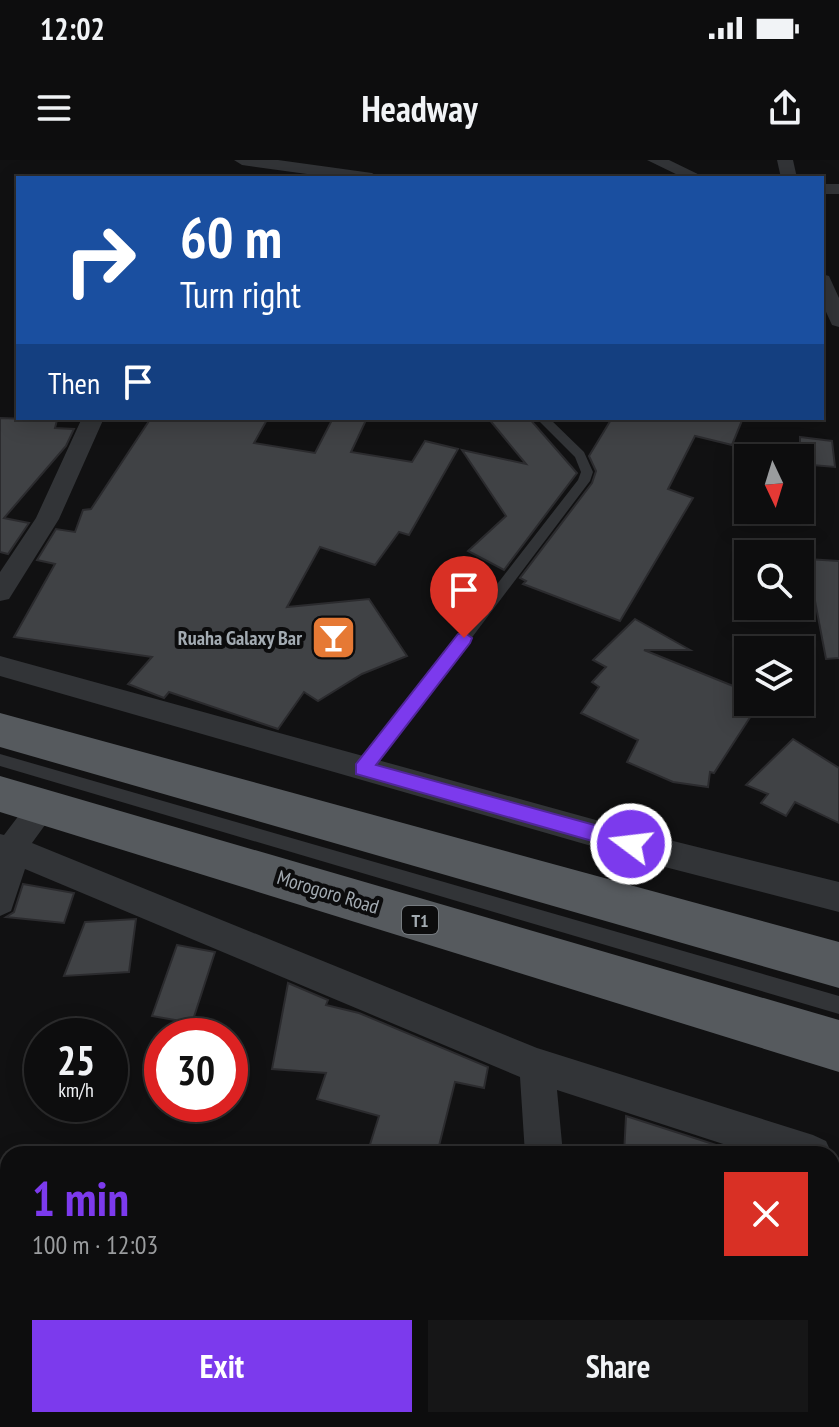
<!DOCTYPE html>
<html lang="en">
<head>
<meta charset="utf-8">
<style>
  body { margin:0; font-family:"PT Sans Narrow",sans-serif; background:#161617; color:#f1f3f6; height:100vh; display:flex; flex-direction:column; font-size:30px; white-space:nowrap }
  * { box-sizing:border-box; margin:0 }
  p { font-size:26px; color:#9a9c9e }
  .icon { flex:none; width:44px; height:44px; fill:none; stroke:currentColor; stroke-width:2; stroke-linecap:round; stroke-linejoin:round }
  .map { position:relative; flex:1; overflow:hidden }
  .sheet { position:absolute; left:0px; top:986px; width:840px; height:282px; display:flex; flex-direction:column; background:#0d0d0e; border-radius:24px 24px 0 0; box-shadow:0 4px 20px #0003,0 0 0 2px #2d2d2e }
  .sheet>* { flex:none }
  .banner { position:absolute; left:16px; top:16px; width:808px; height:244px; border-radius:0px; box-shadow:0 4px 20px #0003,0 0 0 2px #2d2d2e; background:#1a4fa0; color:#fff; overflow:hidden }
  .needle { width:52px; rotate:176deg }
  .fabs { position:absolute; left:734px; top:284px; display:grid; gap:16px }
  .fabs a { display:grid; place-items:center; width:80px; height:80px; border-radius:0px; background:#0d0d0e; box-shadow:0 4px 20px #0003,0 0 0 2px #2d2d2e; font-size:40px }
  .speed { position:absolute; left:24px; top:858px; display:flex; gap:16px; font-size:40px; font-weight:700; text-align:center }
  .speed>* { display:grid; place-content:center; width:104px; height:104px; border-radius:50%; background:#0d0d0e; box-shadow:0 4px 20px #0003,0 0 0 2px #2d2d2e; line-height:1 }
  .speed small { font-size:20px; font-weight:400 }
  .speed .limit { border:12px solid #d22; background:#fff; color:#111 }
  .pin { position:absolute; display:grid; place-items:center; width:68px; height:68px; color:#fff; margin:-82px -34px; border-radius:50% 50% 50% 0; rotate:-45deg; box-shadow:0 0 8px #0007 }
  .pin .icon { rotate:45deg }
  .me { position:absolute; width:88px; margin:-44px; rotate:285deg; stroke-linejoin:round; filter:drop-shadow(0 0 6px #0008) }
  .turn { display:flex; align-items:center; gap:28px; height:168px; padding:0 32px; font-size:36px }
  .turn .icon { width:104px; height:104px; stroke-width:2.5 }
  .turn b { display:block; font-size:56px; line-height:68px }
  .then { display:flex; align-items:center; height:76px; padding:0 32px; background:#0003; gap:16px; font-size:30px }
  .round { display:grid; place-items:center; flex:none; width:84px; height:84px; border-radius:0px; background:#161617 }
  .headline { display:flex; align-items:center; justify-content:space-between; height:136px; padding:0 32px }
  h1 { font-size:48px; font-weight:700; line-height:60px; color:#7c3aed }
  .button { display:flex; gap:16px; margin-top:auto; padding:16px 32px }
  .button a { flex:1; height:92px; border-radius:0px; background:#7c3aed; color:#fff; font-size:32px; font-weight:700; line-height:92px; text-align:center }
  .button a+a { background:#161617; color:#f1f3f6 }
  .status { display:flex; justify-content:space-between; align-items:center; height:56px; padding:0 40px; background:#0d0d0e; direction:ltr }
  .status svg { height:22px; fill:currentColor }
  header { display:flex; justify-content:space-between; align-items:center; height:104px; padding:0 32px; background:#0d0d0e; font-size:36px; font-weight:700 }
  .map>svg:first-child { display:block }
  .building { fill:#404245; stroke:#2b2b2e; stroke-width:2 }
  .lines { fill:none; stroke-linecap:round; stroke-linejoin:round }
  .service { fill:#323437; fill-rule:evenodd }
  .minor { fill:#323437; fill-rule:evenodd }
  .trunk { fill:#565a5e; fill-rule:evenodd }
  .route { fill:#7c3aed; stroke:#51269a; stroke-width:2 }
  .labels { text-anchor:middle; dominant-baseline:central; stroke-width:8; stroke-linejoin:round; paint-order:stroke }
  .shield { fill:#0c0c0d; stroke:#767b80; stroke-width:2 }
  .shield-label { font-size:18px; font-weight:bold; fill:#a3abb2 }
  .poi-label { font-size:20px; font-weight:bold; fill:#a3abb2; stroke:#0c0c0d; text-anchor:end }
  .street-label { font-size:20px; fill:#a3abb2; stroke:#0c0c0d }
</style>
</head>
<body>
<div class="status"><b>12:02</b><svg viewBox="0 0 49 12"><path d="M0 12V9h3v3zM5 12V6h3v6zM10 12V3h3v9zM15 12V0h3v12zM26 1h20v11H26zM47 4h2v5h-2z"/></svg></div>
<header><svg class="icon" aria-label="menu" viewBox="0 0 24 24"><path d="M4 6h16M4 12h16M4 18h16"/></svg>Headway<svg class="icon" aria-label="share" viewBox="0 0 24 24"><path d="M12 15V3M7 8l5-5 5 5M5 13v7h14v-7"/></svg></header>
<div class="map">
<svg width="839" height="1267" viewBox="0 0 839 1267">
  <rect width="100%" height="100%" fill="#111112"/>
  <!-- building -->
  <g class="building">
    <polygon points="0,258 57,260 55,268 74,269 66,286 4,358 29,363 8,394 0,392"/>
    <polygon points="151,258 268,258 254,283 315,293 333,258 367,258 351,292 412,302 425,281 458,289 409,375 399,372 375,405 320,387 287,447 369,439 407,496 362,514 318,541 304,532 278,569 169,532 164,538 128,524 152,497 14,477 55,404 37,400 56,369 75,372 83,350 91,349"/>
    <polygon points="488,258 529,258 577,313 504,410 468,391 506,356 462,290 526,304"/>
    <polygon points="612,258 743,258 732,285 695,276 668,329 693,338 620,461 523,424 526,421 520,418 592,323 596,311 589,296"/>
    <polygon points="800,277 832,281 835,307 800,304"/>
    <polygon points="807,399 839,401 839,498 826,499"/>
    <polygon points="635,459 690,490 644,490 748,532 748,542 760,542 714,613 710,612 708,627 673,622 627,602 638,580 581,553 599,527 592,522 606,507 593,500"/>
    <polygon points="793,579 839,608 839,663 795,642 786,656 761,643 768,634 746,625"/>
    <polygon points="23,724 74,733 64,763 6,757 14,752"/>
    <polygon points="136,759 129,812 64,816 85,762"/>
    <polygon points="177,785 215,792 192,863 152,856"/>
    <polygon points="288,823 328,840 326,845 359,853 488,907 484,928 455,922 437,994 367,994 379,956 317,939 326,913 272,909"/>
    <polygon points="626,956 744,994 624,994"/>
  </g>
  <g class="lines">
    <!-- service -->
    <g class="service">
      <polygon points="536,258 549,258 584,292 593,312 590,321 369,614 357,614 355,609 357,604 578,320 581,312 575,297"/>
      <polygon points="0,594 839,836 839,854 0,606"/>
    </g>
    <!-- minor -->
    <g class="minor">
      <polygon points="234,0 278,0 372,13 380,18 336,18 242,5"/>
      <polygon points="647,0 669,0 706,18 684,18"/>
      <polygon points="777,0 793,0 797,18 781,18"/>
      <rect x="822" y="24" width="17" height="10"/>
      <polygon points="822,114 829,116 839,138 839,167 832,165 822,143"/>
      <polygon points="82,258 104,258 59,359 9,439 0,441 0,412 36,358"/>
      <polygon points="0,496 661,678 839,722 839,752 661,706 0,516"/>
      <polygon points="43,634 54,638 58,647 32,683 537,888 813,975 826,981 832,994 754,994 557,930 563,994 525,994 520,917 25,709 11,751 0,756 0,674 4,675 32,638"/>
      <polygon points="0,1091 8,1094 8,1137 0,1134"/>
      <polygon points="832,1130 839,1132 839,1174 832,1172"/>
      <polygon points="332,1260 417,1260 420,1267 335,1267"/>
      <rect x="523" y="1260" width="44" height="7"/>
    </g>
    <!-- trunk -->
    <g class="trunk">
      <polygon points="0,553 839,782 839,828 0,587"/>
      <polygon points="0,616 839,860 839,912 0,652"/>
    </g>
  </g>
  <!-- route -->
  <polygon class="route" points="464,472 472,478 470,483 376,605 631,675 637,678 637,689 631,692 356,614 356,604 458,474"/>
  <!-- icons -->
  <defs>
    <symbol id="bar-square" viewBox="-11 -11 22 22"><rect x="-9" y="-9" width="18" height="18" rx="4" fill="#e67934" stroke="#0c0c0d"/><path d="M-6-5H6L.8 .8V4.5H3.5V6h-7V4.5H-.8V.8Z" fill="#fff"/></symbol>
  </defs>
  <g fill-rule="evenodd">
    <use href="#bar-square" x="308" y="452" width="51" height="51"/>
  </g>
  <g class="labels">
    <!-- shield labels -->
    <rect class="shield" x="402" y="746" width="36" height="28" rx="6"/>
    <g class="shield-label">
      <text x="420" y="760">T1</text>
    </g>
    <!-- poi labels -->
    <g class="poi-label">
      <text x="302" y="478">Ruaha Galaxy Bar</text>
    </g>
    <!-- street labels -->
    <g class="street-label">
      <text transform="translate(328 732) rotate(17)">Morogoro Road</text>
    </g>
  </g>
</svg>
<div class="fabs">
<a><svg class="needle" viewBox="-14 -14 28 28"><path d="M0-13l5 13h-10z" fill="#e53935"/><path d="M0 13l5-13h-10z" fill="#9a9c9e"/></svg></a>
<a><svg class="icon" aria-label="search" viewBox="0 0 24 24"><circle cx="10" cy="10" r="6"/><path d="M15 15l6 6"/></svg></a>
<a><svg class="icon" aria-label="layers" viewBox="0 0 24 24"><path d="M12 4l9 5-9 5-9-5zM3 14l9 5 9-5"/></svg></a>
</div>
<div class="speed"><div>25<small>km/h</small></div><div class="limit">30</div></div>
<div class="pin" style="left:464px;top:478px;background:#d93025"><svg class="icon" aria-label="arrive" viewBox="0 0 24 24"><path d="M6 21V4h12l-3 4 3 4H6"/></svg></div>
<svg class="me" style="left:631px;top:684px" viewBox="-20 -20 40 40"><circle r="17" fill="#7c3aed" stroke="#fff" stroke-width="3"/><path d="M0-11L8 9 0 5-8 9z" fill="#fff"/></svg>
<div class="banner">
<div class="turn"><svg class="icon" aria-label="right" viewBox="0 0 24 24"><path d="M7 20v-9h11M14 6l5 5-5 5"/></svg><div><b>60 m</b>Turn right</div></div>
<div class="then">Then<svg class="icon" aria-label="arrive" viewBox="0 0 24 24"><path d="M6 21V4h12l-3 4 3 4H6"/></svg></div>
</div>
<section class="sheet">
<div class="headline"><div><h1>1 min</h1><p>100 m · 12:03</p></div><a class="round" style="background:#d93025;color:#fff"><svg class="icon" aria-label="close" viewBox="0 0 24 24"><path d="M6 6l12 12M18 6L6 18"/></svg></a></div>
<div class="button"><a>Exit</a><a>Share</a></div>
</section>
</div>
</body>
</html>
